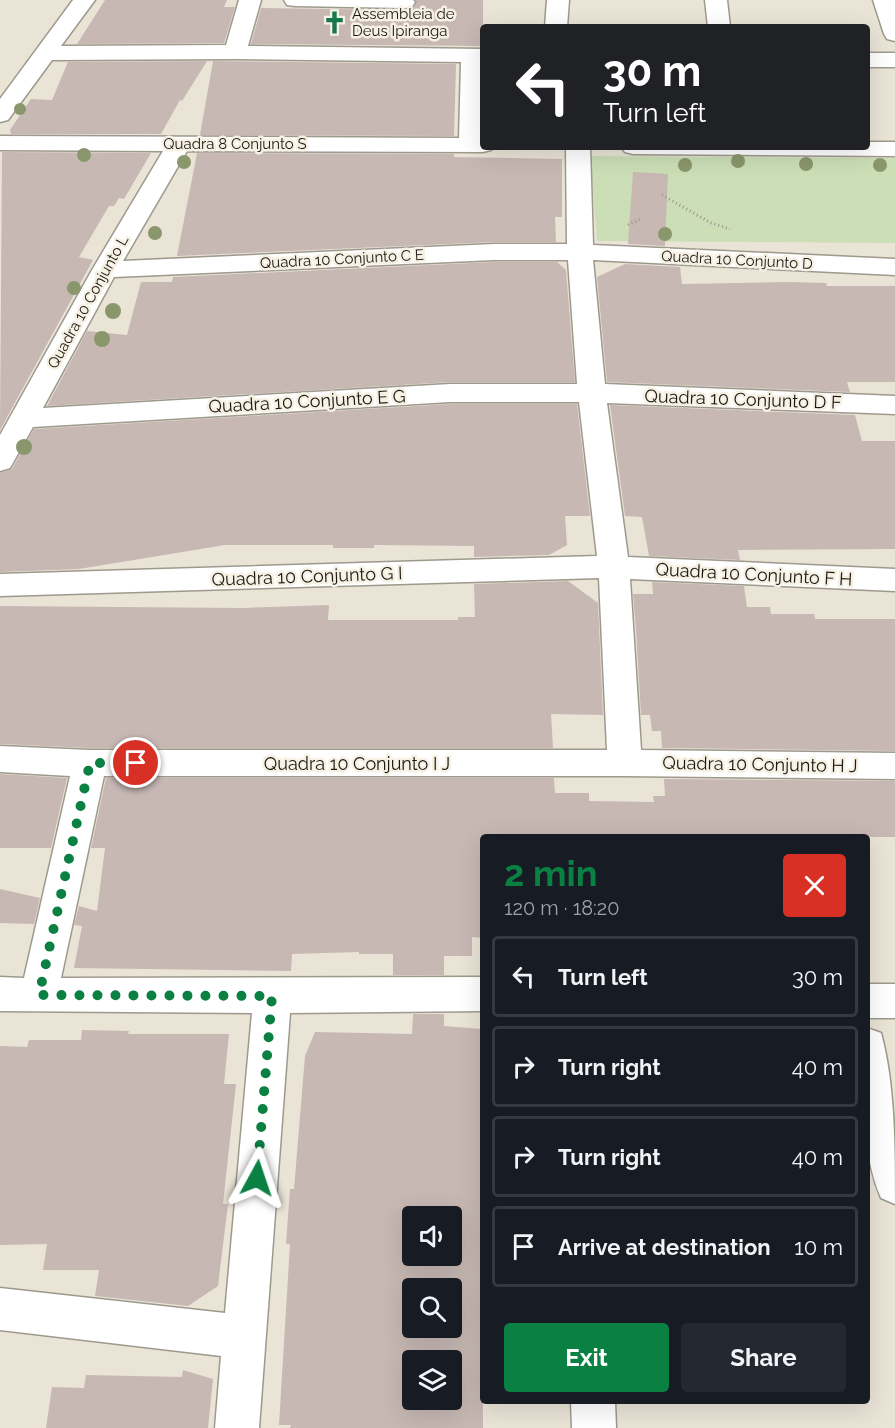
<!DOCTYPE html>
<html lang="en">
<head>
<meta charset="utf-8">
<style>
  body { margin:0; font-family:Raleway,sans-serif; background:#242831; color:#f1f3f6; height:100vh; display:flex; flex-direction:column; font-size:22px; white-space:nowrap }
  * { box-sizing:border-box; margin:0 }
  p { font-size:20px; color:#9ea1a6 }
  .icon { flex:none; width:33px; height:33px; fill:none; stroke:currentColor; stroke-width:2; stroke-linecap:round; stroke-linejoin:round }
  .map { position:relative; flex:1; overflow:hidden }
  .panel { position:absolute; left:480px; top:834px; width:390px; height:570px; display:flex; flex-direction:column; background:#171b24; border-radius:6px; box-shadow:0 6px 24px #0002 }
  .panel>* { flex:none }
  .guide { position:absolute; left:480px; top:24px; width:390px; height:126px; border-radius:6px; box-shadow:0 6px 24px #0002; background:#202124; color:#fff; overflow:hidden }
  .buttons { position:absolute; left:402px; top:1206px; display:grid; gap:12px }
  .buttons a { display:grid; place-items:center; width:60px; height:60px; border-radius:6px; background:#171b24; box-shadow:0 6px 24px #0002; font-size:30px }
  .pin { position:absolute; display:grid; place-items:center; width:51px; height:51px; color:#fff; margin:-26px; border:3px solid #fff; border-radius:50%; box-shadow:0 2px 6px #0007 }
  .me { position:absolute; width:66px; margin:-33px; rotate:5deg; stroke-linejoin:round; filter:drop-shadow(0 0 4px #0008) }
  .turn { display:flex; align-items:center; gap:21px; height:126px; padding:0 24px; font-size:27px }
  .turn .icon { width:78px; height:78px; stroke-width:2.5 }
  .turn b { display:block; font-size:42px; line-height:51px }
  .round { display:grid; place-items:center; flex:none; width:63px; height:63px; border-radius:6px; background:#242831 }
  .overview { display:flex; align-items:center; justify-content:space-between; height:102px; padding:0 24px }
  h1 { font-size:36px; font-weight:700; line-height:45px; color:#0b8043 }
  .cta { display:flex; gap:12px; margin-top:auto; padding:12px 24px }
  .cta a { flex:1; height:69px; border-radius:6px; background:#0b8043; color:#fff; font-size:24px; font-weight:700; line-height:69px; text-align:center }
  .cta a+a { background:#242831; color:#f1f3f6 }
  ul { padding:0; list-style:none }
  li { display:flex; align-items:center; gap:18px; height:81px; margin:0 12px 9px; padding:0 12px; border:3px solid #363941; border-radius:6px }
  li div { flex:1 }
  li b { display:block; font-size:22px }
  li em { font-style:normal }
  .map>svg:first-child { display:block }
  .green { fill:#cbdeb6 }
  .building { fill:#c7b8b4; fill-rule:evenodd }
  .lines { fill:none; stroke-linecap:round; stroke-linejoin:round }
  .street-casing { stroke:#9e998d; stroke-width:3 }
  .path { stroke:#9a968c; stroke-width:3; stroke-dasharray:1 3; stroke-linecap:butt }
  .street { fill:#fff; fill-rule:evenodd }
  .tree { fill:#8a966b }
  .route { stroke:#0b8043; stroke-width:10; stroke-dasharray:0 18 }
  .labels { text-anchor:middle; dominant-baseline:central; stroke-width:5; stroke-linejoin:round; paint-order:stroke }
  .far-poi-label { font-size:15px; fill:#1c1a15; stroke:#f7f1e4; text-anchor:start }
  .far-street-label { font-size:15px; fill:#1c1a15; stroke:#f7f1e4 }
  .street-label { font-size:18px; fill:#1c1a15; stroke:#f7f1e4 }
</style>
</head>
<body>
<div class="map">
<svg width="895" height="1428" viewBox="0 0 895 1428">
  <rect width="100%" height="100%" fill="#eae4d7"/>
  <!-- green -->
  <polygon class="green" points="590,156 895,158 895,243 597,241"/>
  <!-- building -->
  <g class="building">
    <polygon points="105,0 227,0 224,7 235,7 224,43 77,44"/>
    <polygon points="416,0 483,0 483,46 251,44 261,8 404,10 414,8"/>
    <polygon points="207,61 182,101 180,100 161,134 11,134 10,130 31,99 52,100 68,62"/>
    <polygon points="213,61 456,64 454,136 200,135"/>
    <polygon points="2,152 151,153 124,199 119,198 114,206 109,206 79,257 93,260 0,430"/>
    <polygon points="197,153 454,154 454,157 562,159 562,217 555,217 556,242 494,242 177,256"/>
    <polygon points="633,172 668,174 665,246 628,244"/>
    <polygon points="494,262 557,262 566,270 575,382 450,382 47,406 87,331 127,335 141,282 172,282 173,277"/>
    <polygon points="625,264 680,267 682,284 789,282 826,283 827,286 895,286 895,382 847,382 850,392 607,382 597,277"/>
    <polygon points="450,404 577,404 590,516 565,516 567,545 549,555 474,557 474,546 374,545 374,548 333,548 333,545 225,545 79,569 0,572 0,473 12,469 34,429"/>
    <polygon points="610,405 855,415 862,441 895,441 895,549 738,550 740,560 649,556 642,517 625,516"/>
    <polygon points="568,581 598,603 603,715 551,714 553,748 90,748 0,744 0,606 243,608 329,605 328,620 458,620 458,617 475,617 474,584"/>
    <polygon points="652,582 744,586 747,607 770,607 771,614 814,614 815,619 895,619 895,751 662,748 661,731 652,731 650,715 641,715 636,630 633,594 653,594"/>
    <polygon points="0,774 67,778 51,848 0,848"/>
    <polygon points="106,778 554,778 555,793 589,793 589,801 654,802 653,796 665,796 664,779 895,781 895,837 483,837 483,938 472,937 472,956 444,956 444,975 393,975 393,954 359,954 359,952 292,954 291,971 74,968 82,926 74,925 79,906 97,911 105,848 91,848"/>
    <polygon points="0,889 40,898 34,924 0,923"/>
    <path d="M413,1014H444V1026L482,1029L483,1428H290L291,1425H279L290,1244H286L290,1189H294L305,1056L315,1032L412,1034ZM412,1216H452V1256H412ZM412,1288H452V1328H412ZM412,1360H452V1400H412Z"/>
    <polygon points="82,1030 129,1031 128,1034 229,1034 224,1084 236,1084 223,1204 228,1204 218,1286 188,1306 95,1296 99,1270 43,1270 47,1244 0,1245 0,1046 27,1047 29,1040 81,1040"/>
    <polygon points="183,1370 213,1379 208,1428 46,1428 52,1387 84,1388 86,1375 182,1377"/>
  </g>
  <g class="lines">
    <defs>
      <g id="street">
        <path d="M73,0H95L61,46L226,45L239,0H261L248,46L483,49V147H493L491,150L483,152L187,151L123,261L494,244H567L566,147H590L593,245L895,259V275L593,260L605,384L895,396V414L607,403L628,557L895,569V591L630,579L641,750L895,753V779L625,776H104L61,978L483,977V1011L290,1013L259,1428H215L221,1356L0,1330V1288L225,1313L252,1013L0,1011V977L24,978L70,776L0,772V746L90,750H607L599,578L0,596V574L597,556L579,402H450L33,427L10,468L0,471V435L92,270L163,151L0,150V136L459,138L461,62L235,59L52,60L8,120L0,122V99ZM494,260H568L577,384H450L43,408L114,277Z"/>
        <polygon points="284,0 413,0 415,2 412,7 404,8 295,6 287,5"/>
        <polygon points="547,0 569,0 567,27 545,27"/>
        <polygon points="705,0 727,0 730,27 708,27"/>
        <polygon points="873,0 895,0 895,41 887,39 884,34"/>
        <rect x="867" y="53" width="28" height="14"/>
        <polygon points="867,142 895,142 895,156 633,154 625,152 621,147 867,147"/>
        <rect x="867" y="984" width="28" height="34"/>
        <path d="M867,1028L881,1033C895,1084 895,1148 895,1204L881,1198C858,1146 867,1083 867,1028Z"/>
        <polygon points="571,1401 615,1401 616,1428 572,1428"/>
      </g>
    </defs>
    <!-- street casing -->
    <use href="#street" class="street-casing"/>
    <!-- path -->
    <g class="path">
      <polyline points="662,195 711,223 730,229"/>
      <polyline points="628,225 641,219"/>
    </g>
    <!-- street -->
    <use href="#street" class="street"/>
  </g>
  <!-- trees -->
  <g class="tree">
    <circle cx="20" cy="109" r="6"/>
    <circle cx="84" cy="155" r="7"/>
    <circle cx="738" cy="161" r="7"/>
    <circle cx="184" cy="162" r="7"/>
    <circle cx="806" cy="164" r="7"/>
    <circle cx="685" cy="165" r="7"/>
    <circle cx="880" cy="165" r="7"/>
    <circle cx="155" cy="233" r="7"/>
    <circle cx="665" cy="234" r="7"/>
    <circle cx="74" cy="288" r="7"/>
    <circle cx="113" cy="311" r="8"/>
    <circle cx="102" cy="339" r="8"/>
    <circle cx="24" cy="447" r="8"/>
  </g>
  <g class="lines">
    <!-- route -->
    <polyline class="route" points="136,763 90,763 39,995 272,996 257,1178"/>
  </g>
  <!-- icons -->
  <defs>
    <symbol id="church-bare" viewBox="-9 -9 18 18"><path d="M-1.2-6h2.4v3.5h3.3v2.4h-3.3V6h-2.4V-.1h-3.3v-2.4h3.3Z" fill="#17784f" stroke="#f7f1e4" stroke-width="2.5" paint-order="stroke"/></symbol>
  </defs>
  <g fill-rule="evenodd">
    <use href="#church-bare" x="318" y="6" width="33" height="33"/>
  </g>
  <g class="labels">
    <!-- far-poi labels -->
    <g class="far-poi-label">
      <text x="352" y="14">Assembleia de<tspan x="352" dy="17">Deus Ipiranga</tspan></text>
    </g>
    <!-- far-street labels -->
    <g class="far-street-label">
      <text x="235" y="144">Quadra 8 Conjunto S</text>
      <text transform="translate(342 259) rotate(-3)">Quadra 10 Conjunto C E</text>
      <text transform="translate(737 260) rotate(3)">Quadra 10 Conjunto D</text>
      <text transform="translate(88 302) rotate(-61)">Quadra 10 Conjunto L</text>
    </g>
    <!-- street labels -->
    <g class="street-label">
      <text transform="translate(743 399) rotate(2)">Quadra 10 Conjunto D F</text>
      <text transform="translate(307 401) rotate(-3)">Quadra 10 Conjunto E G</text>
      <text transform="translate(754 574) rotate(3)">Quadra 10 Conjunto F H</text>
      <text transform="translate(307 576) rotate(-2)">Quadra 10 Conjunto G I</text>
      <text x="357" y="763">Quadra 10 Conjunto I J</text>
      <text transform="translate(760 764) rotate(1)">Quadra 10 Conjunto H J</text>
    </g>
  </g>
</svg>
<div class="buttons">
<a><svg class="icon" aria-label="sound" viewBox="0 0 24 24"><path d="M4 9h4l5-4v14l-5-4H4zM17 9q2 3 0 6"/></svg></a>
<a><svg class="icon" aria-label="search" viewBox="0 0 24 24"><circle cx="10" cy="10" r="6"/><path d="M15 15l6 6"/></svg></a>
<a><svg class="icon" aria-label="layers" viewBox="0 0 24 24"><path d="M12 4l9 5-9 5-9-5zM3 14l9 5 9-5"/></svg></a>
</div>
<div class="pin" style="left:136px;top:763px;background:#d93025"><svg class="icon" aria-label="arrive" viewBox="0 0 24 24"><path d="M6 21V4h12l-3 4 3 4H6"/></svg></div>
<svg class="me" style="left:257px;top:1178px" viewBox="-20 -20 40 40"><path d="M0-17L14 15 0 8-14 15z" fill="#0b8043" stroke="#fff" stroke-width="4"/></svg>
<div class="guide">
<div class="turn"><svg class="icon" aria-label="left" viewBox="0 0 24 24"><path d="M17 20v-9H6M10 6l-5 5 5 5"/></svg><div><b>30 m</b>Turn left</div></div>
</div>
<section class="panel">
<div class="overview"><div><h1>2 min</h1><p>120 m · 18:20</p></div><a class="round" style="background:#d93025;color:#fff"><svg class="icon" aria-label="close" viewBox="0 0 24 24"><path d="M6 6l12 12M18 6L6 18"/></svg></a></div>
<ul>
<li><svg class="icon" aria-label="left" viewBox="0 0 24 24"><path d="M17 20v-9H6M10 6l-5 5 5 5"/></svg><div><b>Turn left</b></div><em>30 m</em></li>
<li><svg class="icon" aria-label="right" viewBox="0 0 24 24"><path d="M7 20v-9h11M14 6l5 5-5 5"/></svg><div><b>Turn right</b></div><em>40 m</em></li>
<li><svg class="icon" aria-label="right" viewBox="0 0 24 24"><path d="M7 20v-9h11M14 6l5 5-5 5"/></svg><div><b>Turn right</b></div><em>40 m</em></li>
<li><svg class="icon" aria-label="arrive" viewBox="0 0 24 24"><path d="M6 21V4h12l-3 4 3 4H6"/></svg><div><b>Arrive at destination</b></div><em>10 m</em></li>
</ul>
<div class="cta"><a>Exit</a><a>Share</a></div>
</section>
</div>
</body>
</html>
